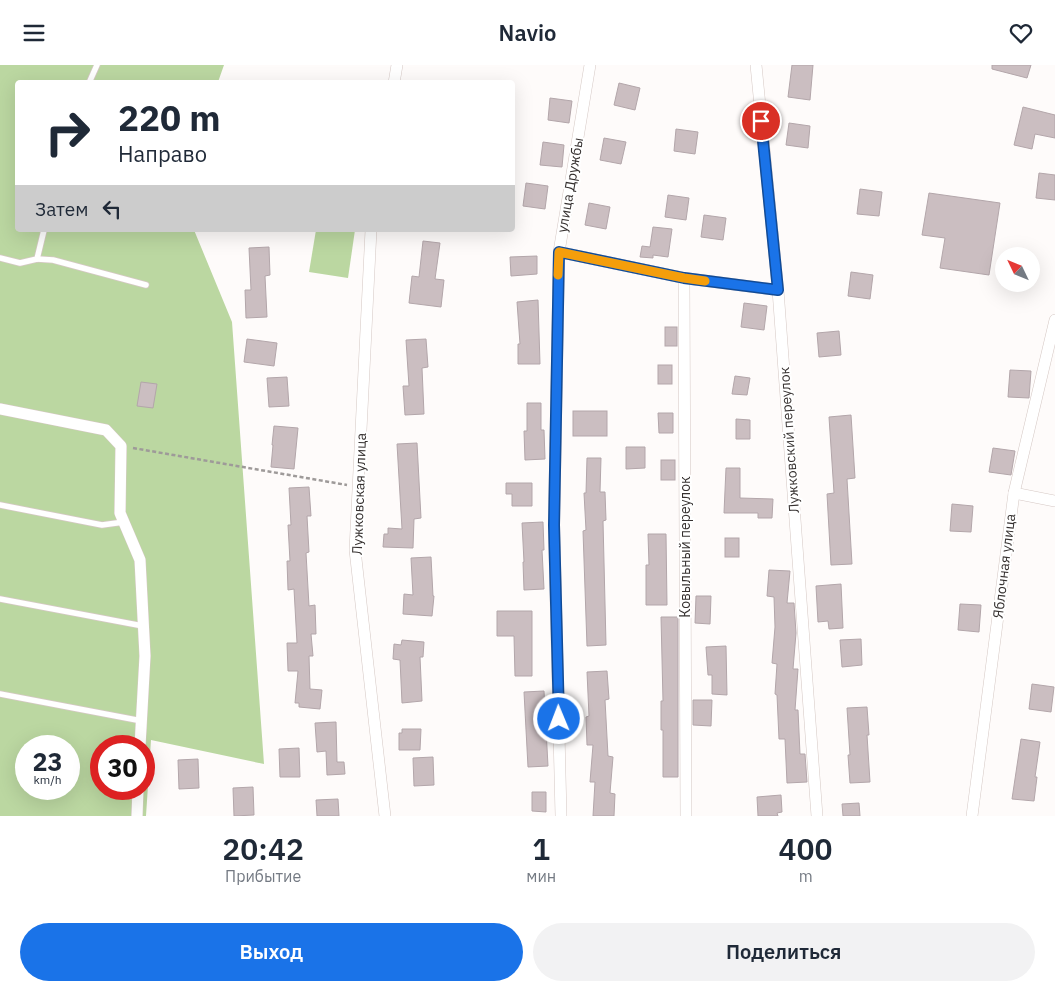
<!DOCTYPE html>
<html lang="ru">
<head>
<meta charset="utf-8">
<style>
  body { margin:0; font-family:"IBM Plex Sans",sans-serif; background:#f2f2f3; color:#1f2937; height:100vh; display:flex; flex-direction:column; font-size:19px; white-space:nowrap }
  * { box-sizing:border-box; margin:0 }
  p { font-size:16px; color:#747a83 }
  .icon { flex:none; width:28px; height:28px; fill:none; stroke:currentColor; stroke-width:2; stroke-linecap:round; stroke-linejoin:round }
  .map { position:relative; height:751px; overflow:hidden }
  .sheet { display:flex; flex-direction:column; background:#fff; flex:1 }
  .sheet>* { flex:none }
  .top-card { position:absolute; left:15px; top:15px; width:500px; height:152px; border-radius:5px; box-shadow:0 5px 20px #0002; background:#fff; color:#1f2937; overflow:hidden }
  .needle { width:32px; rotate:313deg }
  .controls { position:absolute; left:995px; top:182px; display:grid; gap:10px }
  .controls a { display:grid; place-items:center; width:45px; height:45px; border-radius:50%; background:#fff; box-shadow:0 5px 20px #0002; font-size:25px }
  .speed { position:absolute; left:15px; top:670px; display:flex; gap:10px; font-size:25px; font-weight:700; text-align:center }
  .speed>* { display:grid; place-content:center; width:65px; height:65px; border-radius:50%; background:#fff; box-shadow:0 5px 20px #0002; line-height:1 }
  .speed small { font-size:12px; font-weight:400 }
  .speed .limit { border:8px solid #d22; background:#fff; color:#111 }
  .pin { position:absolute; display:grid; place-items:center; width:42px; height:42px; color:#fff; margin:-21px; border:2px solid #fff; border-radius:50%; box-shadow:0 1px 5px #0007 }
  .me { position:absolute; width:55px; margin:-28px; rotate:359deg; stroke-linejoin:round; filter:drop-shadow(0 0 4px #0008) }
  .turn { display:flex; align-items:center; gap:18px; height:105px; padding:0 20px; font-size:22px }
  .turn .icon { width:65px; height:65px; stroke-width:2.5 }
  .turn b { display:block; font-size:35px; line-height:42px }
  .then { display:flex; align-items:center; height:48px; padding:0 20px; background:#0003; gap:10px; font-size:19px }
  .eta { display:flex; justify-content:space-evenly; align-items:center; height:85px; text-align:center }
  .eta b { font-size:30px; font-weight:600; line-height:35px }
  .cta { display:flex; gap:10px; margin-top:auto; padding:10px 20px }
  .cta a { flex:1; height:58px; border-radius:30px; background:#1a73e8; color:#fff; font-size:20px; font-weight:600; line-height:58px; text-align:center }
  .cta a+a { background:#f2f2f3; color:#1f2937 }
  header { display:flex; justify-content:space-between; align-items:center; height:65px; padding:0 20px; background:#fff; font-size:22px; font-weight:600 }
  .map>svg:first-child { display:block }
  .green { fill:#bbd7a1; fill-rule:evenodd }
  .building { fill:#cbbec1; stroke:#b3a6aa }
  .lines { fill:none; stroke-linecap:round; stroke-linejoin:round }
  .lane-casing { stroke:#d5c8c4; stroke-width:7 }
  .street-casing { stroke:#d5c8c4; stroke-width:12 }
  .path { stroke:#9e9a99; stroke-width:2.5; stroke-dasharray:4 2.5; stroke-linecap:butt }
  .lane { stroke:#fff; stroke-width:5.5 }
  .street { stroke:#fff; stroke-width:11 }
  .route-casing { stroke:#114b97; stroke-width:12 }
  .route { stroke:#1a73e8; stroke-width:9 }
  .slow { stroke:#f59e0b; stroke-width:9 }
  .labels { text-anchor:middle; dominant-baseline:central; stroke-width:4; stroke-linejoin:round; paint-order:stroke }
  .street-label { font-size:14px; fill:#35302f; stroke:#fff }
</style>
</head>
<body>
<header><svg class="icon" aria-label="menu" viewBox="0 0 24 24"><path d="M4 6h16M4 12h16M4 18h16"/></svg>Navio<svg class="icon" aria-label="heart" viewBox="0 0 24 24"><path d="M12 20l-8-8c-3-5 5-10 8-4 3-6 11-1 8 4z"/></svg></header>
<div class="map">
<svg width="1055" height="751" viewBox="0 0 1055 751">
  <rect width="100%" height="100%" fill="#fefbfa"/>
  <!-- green -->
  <g class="green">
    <path d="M0,0H224L218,17L18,18V165H194L232,257L264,699L151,675L146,751H0ZM26,681H69V724H26ZM101,681H144V724H101Z"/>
    <polygon points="316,165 355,165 348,213 309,207"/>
  </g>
  <!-- building -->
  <g class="building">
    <polygon points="792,0 813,0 810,35 788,32"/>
    <polygon points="992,0 1031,0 1027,13 992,4"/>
    <polygon points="619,18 640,23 635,45 614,40"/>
    <polygon points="550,33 572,36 569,58 548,55"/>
    <polygon points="1023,42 1055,50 1055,73 1035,69 1032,84 1014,80"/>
    <polygon points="789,58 810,61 808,83 786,80"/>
    <polygon points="676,64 698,67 695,89 674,86"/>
    <polygon points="604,73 626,77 621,99 600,95"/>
    <polygon points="543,77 564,80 562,102 540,100"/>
    <polygon points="1039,108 1055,110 1055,135 1036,133"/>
    <polygon points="526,118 548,121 545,144 523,141"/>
    <polygon points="860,124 882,127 879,151 857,149"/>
    <polygon points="929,128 1000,138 989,210 940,203 945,173 922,170"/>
    <polygon points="668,130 689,133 686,155 665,152"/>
    <polygon points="589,138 610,142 606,164 585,160"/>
    <polygon points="704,150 726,153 723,175 701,172"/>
    <polygon points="653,162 672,164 668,192 653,190 653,193 640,192 642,181 650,182"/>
    <polygon points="423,176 440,178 435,214 444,215 441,242 409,238 412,211 419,212"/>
    <polygon points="269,182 270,210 265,211 267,252 246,253 245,225 251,225 249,183"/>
    <polygon points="537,191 537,209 511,211 510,192"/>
    <polygon points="851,207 873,210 870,234 848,231"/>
    <polygon points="538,235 540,299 518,299 518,279 520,279 517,237"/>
    <polygon points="744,238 767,241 764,265 741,262"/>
    <rect x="665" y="262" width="12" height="19"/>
    <polygon points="839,266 841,290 819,292 817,268"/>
    <polygon points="247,274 277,278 274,301 244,297"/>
    <polygon points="426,274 428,302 422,303 424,349 405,350 403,321 409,321 406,275"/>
    <rect x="658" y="300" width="14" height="19"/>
    <polygon points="1010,305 1031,306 1029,333 1008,332"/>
    <polygon points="735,311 750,313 747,330 732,329"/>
    <polygon points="287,312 289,341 269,342 267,313"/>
    <polygon points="141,317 157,319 153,343 137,341"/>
    <polygon points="527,338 541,338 541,365 544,365 545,394 525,395 524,366 527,366"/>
    <rect x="573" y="346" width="34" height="25"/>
    <polygon points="658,348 673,348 673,368 659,368"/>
    <polygon points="851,350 855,413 847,414 852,499 831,500 827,429 834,428 829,352"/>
    <polygon points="736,354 750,355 750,374 736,374"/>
    <polygon points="274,361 298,363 294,404 271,402 273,380 272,380"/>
    <polygon points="417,378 421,453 414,454 413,483 383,482 384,469 388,469 388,463 402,464 397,379"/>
    <polygon points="626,382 645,382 645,403 626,404"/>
    <polygon points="993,383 1015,386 1011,410 989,407"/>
    <polygon points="587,393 601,393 600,427 605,427 606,455 603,456 606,580 587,581 583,466 586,465 584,428 586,428"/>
    <rect x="661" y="395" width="14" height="20"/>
    <polygon points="726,403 740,403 740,433 773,434 772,453 758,453 758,448 724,448"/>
    <polygon points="506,418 532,418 532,441 512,441 512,429 506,429"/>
    <polygon points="309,422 311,451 307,451 309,487 306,488 309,541 315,540 316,569 311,569 313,591 309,591 310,624 322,625 320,644 299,642 299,638 295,638 298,606 288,606 287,578 297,578 294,524 288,525 287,496 290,496 288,460 291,460 289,423"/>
    <polygon points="952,439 973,441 971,467 950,466"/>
    <polygon points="543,457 544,485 542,485 544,524 524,525 523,497 524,497 522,458"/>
    <polygon points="648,469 666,469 667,540 646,540 646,500 649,500"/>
    <rect x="725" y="473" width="14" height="19"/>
    <polygon points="431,492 433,531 434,531 432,551 403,549 404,529 413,530 411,493"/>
    <polygon points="769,505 790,506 787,538 794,538 796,568 793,604 798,604 795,645 798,645 800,689 805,689 807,717 787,718 785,674 779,674 777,630 775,629 777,599 772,598 775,562 774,532 767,531"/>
    <polygon points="841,519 843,563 829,564 828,556 818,557 816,521"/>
    <polygon points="696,531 711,531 710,559 695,558"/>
    <polygon points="960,539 981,540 979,567 958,565"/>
    <polygon points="497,546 532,546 532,611 515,611 514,571 497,571"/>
    <polygon points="661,552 678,552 678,712 663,712 663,665 661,665 661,636 663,636"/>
    <polygon points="861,574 862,600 842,602 840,575"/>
    <polygon points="402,575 424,577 423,592 420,592 422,636 402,638 400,595 393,594 394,579 401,580"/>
    <polygon points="726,581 727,630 712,629 712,610 708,610 706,582"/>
    <polygon points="607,606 609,634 605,635 608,691 613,692 610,728 615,729 614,751 593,751 595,717 590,717 593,680 587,680 586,652 589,651 587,607"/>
    <polygon points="1032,619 1054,622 1051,647 1029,644"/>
    <polygon points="544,626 548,701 528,702 524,627"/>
    <polygon points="693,635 712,635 711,661 693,660"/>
    <polygon points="867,642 869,670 867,670 870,717 850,718 848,690 850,690 847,643"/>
    <polygon points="336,657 337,697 344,697 345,709 327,710 326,686 317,687 315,658"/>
    <polygon points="402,664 421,664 420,685 399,685 399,668 402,668"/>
    <polygon points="1021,674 1040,677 1035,712 1037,712 1034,736 1012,734"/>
    <polygon points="299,683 300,712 280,712 279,684"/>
    <polygon points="433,692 434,720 414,721 413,693"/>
    <polygon points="198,694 199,723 179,724 178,695"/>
    <polygon points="253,722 254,750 234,751 233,723"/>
    <polygon points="532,727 546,727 546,747 532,746"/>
    <polygon points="781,730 782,747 777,748 778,751 758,751 757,732"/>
    <polygon points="338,734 339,751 317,751 316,735"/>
    <polygon points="859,738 860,751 843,751 842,739"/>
  </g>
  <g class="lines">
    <defs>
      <g id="lane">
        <polyline points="89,18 97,0"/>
        <polyline points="0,193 20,198 37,194 44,165"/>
        <polyline points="37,194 53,195 146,220"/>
        <polyline points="0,440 102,460 124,457"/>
        <polyline points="0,534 143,561"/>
        <polyline points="0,629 142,656"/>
      </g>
      <g id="street">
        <polyline points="756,0 778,225 817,751"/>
        <polyline points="394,18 397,0"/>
        <polyline points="371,165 355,485 385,751"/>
        <polyline points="559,187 684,213 778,225"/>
        <polyline points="684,213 686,751"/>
        <polyline points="0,344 106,365 121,381 120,448 140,495 145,591 140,681"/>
        <polyline points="1014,428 1055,436"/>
        <polyline points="137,751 138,724"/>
        <polyline points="561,751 554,460 559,187 590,0"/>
        <polyline points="972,751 1014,428 1055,255"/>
      </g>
    </defs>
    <!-- lane casing -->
    <use href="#lane" class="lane-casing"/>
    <!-- street casing -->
    <use href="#street" class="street-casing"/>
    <!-- path -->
    <polyline class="path" points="133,383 347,420"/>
    <!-- lane -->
    <use href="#lane" class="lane"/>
    <!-- street -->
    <use href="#street" class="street"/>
  </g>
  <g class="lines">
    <defs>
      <polyline id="route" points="559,654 554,460 559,187 684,213 778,225 761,56"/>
    </defs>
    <!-- route casing -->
    <use href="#route" class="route-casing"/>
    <!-- route -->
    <use href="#route" class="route"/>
    <!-- slow -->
    <polyline class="slow" points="558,210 559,187 684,213 705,216"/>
  </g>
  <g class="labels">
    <!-- street labels -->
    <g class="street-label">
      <text transform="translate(570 120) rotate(-80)">улица Дружбы</text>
      <text transform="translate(789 375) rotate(-94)">Лужковский переулок</text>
      <text transform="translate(359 429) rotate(-88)">Лужковская улица</text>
      <text transform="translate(685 482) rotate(-90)">Ковыльный переулок</text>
      <text transform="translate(1004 501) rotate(-83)">Яблочная улица</text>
    </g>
  </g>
</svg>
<div class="controls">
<a><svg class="needle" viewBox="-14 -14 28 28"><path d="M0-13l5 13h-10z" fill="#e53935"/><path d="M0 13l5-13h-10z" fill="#747a83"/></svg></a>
</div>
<div class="speed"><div>23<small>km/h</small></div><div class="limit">30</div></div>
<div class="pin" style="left:761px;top:56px;background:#d93025"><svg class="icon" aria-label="arrive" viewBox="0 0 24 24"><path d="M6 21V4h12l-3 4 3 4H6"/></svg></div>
<svg class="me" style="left:559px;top:654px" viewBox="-20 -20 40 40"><circle r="17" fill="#1a73e8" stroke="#fff" stroke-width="3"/><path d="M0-11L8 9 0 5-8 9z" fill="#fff"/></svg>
<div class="top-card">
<div class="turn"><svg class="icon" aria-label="right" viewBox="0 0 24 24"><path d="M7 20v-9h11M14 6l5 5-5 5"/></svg><div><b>220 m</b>Направо</div></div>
<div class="then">Затем<svg class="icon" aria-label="left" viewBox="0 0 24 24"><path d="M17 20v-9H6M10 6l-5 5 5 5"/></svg></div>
</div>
</div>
<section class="sheet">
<div class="eta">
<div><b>20:42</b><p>Прибытие</p></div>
<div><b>1</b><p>мин</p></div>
<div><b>400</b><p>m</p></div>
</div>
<div class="cta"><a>Выход</a><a>Поделиться</a></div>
</section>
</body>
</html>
